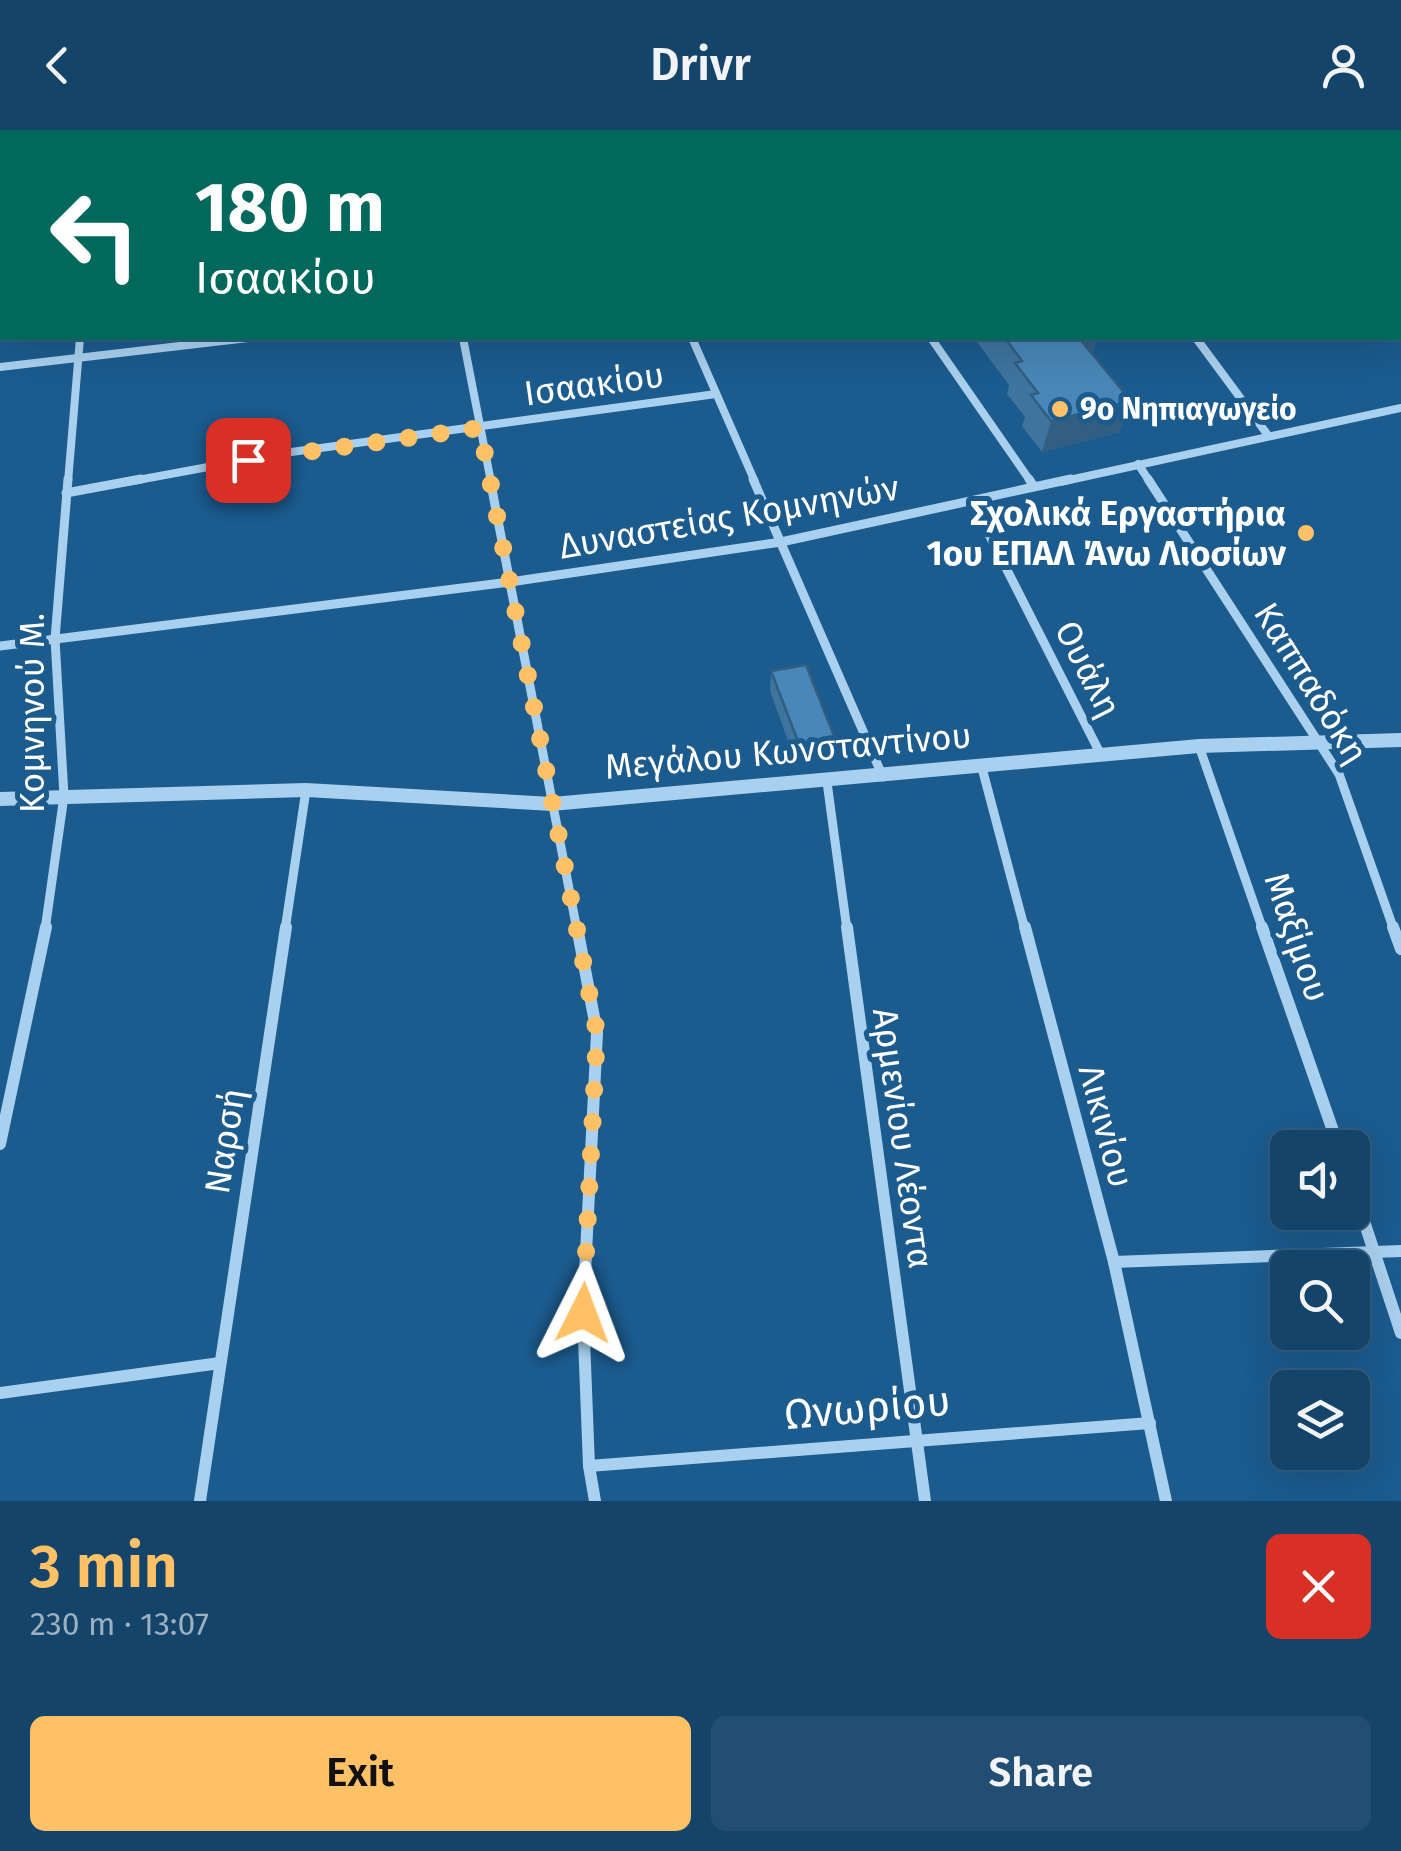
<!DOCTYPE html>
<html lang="en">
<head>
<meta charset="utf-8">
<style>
  body { margin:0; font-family:"Fira Sans",sans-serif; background:#214e72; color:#f1f3f6; height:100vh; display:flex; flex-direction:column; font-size:38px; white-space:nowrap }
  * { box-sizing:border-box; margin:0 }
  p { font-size:32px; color:#9db0c1 }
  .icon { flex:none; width:55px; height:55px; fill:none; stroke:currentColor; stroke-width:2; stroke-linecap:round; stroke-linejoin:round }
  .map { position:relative; height:1371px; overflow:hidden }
  .sheet { display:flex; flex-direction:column; background:#14446a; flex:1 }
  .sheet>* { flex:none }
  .hud { position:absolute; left:0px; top:0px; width:1402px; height:210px; box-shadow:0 10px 40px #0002,0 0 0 2px #335c7e; background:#00695c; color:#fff; overflow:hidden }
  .buttons { position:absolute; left:1270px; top:1000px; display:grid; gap:20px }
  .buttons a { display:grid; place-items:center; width:100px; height:100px; border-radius:15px; background:#14446a; box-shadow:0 10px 40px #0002,0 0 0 2px #335c7e; font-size:50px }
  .pin { position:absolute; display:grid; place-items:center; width:85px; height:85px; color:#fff; margin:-42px; border-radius:20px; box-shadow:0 5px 15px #0006 }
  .me { position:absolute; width:110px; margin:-55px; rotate:3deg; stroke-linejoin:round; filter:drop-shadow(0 0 8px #0008) }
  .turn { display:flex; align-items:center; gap:35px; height:210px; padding:0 30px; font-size:45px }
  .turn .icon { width:130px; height:130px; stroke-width:2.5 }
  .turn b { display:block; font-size:70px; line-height:85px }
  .round { display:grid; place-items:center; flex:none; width:105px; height:105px; border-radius:15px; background:#214e72 }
  .overview { display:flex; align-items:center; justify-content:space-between; height:170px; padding:0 30px }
  h1 { font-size:60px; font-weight:600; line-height:75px; color:#ffc166 }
  .cta { display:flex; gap:20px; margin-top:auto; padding:20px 30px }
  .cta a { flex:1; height:115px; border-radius:15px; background:#ffc166; color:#111; font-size:40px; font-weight:600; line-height:115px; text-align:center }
  .cta a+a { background:#214e72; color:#f1f3f6 }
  header { display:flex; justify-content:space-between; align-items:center; height:130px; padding:0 30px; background:#14446a; font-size:45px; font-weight:600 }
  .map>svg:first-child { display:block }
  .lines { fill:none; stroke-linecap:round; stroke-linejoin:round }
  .minor-far2 { stroke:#a9d0ee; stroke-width:8 }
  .minor-far1 { stroke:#a9d0ee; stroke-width:9 }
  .minor { stroke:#a9d0ee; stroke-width:12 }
  .tertiary { fill:#a9d0ee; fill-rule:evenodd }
  .wall { fill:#3e749e }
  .shaded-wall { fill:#325e81 }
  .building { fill:#4887b8; stroke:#325e81; stroke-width:2.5 }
  .route { stroke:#ffc166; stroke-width:18; stroke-dasharray:0 32.4 }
  .poi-dot { fill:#ffc166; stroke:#1b5b8e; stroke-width:4 }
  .labels { text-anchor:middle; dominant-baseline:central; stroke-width:10; stroke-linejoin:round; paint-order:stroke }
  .far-poi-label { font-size:30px; font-weight:bold; fill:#fff; stroke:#1b5b8e; text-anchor:start }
  .street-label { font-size:35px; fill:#fff; stroke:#1b5b8e }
  .poi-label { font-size:35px; font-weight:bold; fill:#fff; stroke:#1b5b8e; text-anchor:end }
  .near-street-label { font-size:42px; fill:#fff; stroke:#1b5b8e }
</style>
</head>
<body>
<header><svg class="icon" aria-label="back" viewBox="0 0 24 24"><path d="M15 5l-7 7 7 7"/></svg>Drivr<svg class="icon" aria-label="person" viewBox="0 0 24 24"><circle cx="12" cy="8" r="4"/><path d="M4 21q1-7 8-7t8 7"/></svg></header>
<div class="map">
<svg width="1401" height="1371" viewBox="0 0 1401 1371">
  <rect width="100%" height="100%" fill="#1b5b8e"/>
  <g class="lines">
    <!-- minor-far2 -->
    <g class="minor-far2">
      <polyline points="820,2 833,0"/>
      <polyline points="1383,2 1393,0"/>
      <polyline points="463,208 491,352"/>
      <polyline points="692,208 755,352"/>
      <polyline points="931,208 1031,352"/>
      <polyline points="1196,208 1267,304"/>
      <polyline points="0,237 248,208"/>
      <polyline points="1138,334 1150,352"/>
      <polyline points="68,352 80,208"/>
      <polyline points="127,352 284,323 716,264"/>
      <polyline points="1060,352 1401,278"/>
    </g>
    <!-- minor-far1 -->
    <g class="minor-far1">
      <polyline points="490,349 577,800"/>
      <polyline points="753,349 883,647"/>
      <polyline points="1029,349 1033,355"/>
      <polyline points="1148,349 1339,644 1394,800"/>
      <polyline points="66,363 141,349"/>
      <polyline points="972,371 1101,625"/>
      <polyline points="0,516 510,452 781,412 1071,349"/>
      <polyline points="1199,616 1263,800"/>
      <polyline points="982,638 1025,800"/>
      <polyline points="827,652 847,800"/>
      <polyline points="45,800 64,666 55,509 68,349"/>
      <polyline points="285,800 306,660"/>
    </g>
    <!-- minor -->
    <g class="minor">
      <polyline points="577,797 597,903 583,1183 589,1336 595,1371"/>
      <polyline points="847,797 925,1371"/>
      <polyline points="1025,797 1114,1132 1166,1371"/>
      <polyline points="1262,797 1339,1018"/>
      <polyline points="1393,797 1401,819"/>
      <polyline points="0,1014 46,797"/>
      <polyline points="1352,1055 1401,1203"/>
      <polyline points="1114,1132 1401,1121"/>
      <polyline points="0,1263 220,1233"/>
      <polyline points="589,1336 1150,1293"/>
      <polyline points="200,1371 286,797"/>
    </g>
    <!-- tertiary -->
    <g class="tertiary">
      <polygon points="1251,0 1263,0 1264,2 1253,2"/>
      <rect x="1400" y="188" width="1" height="9"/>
      <polygon points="1401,603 1401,617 1199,623 552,681 306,667 0,676 0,662 306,653 552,667 1199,609"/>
    </g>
  </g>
  <!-- wall -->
  <g class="wall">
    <polygon points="974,208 1097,208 1092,224 1120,302 1042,322 1022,296 1025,287 1007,264 1009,255"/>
    <polygon points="771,541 832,625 796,633 770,561"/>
  </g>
  <!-- shaded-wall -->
  <g class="shaded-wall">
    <polygon points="1077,208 1097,208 1090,232"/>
    <polygon points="1131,271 1120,302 1042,322 1051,291"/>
    <polygon points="834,606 832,625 796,633 799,614"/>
  </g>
  <!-- building -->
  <g class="building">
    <polygon points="1005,208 1079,208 1131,271 1051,291 1031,265 1038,263 1015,233 1022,231"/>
    <polygon points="806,535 834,606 799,614 771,541"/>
  </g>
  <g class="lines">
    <!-- route -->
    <polyline class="route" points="248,330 480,298 597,903 583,1183"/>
  </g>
  <!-- markers -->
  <g class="poi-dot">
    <circle cx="1060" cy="279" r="10"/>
    <circle cx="1306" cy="403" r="10"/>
  </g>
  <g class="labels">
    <!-- far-poi labels -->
    <g class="far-poi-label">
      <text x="1080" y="279">9ο Νηπιαγωγείο</text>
    </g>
    <!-- street labels -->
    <g class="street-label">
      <text transform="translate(594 254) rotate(-8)">Ισαακίου</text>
      <text transform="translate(729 387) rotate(-10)">Δυναστείας Κομνηνών</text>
      <text transform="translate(1088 539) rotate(63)">Ουάλη</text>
      <text transform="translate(1311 553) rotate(58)">Καππαδόκη</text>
      <text transform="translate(32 583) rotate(-90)">Κομνηνού Μ.</text>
      <text transform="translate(788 621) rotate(-5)">Μεγάλου Κωνσταντίνου</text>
      <text transform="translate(1297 807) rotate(71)">Μαξίμου</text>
      <text transform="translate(1106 996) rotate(75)">Λικινίου</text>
      <text transform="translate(903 1008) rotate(82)">Αρμενίου Λέοντα</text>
      <text transform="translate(225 1011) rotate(-81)">Ναρσή</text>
    </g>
    <!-- poi labels -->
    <g class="poi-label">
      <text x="1286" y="383">Σχολικά Εργαστήρια<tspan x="1286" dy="40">1ου ΕΠΑΛ Άνω Λιοσίων</tspan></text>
    </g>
    <!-- near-street labels -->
    <g class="near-street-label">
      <text transform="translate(867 1278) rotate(-5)">Ωνωρίου</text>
    </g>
  </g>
</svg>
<div class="buttons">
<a><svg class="icon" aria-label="sound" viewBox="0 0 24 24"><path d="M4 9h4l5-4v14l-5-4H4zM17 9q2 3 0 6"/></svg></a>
<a><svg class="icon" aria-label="search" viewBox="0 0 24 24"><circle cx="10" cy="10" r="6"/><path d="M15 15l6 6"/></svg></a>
<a><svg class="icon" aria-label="layers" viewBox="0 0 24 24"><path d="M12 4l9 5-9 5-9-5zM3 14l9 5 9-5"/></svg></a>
</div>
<div class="pin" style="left:248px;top:330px;background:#d93025"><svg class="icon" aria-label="arrive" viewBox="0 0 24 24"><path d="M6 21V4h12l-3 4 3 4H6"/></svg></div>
<svg class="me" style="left:583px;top:1183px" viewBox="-20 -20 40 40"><path d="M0-17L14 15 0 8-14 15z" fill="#ffc166" stroke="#fff" stroke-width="4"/></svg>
<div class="hud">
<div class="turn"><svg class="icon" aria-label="left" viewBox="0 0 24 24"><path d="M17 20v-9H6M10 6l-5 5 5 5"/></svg><div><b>180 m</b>Ισαακίου</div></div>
</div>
</div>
<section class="sheet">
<div class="overview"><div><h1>3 min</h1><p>230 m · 13:07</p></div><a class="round" style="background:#d93025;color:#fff"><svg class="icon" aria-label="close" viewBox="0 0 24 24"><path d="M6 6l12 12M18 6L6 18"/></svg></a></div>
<div class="cta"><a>Exit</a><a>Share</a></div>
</section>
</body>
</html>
